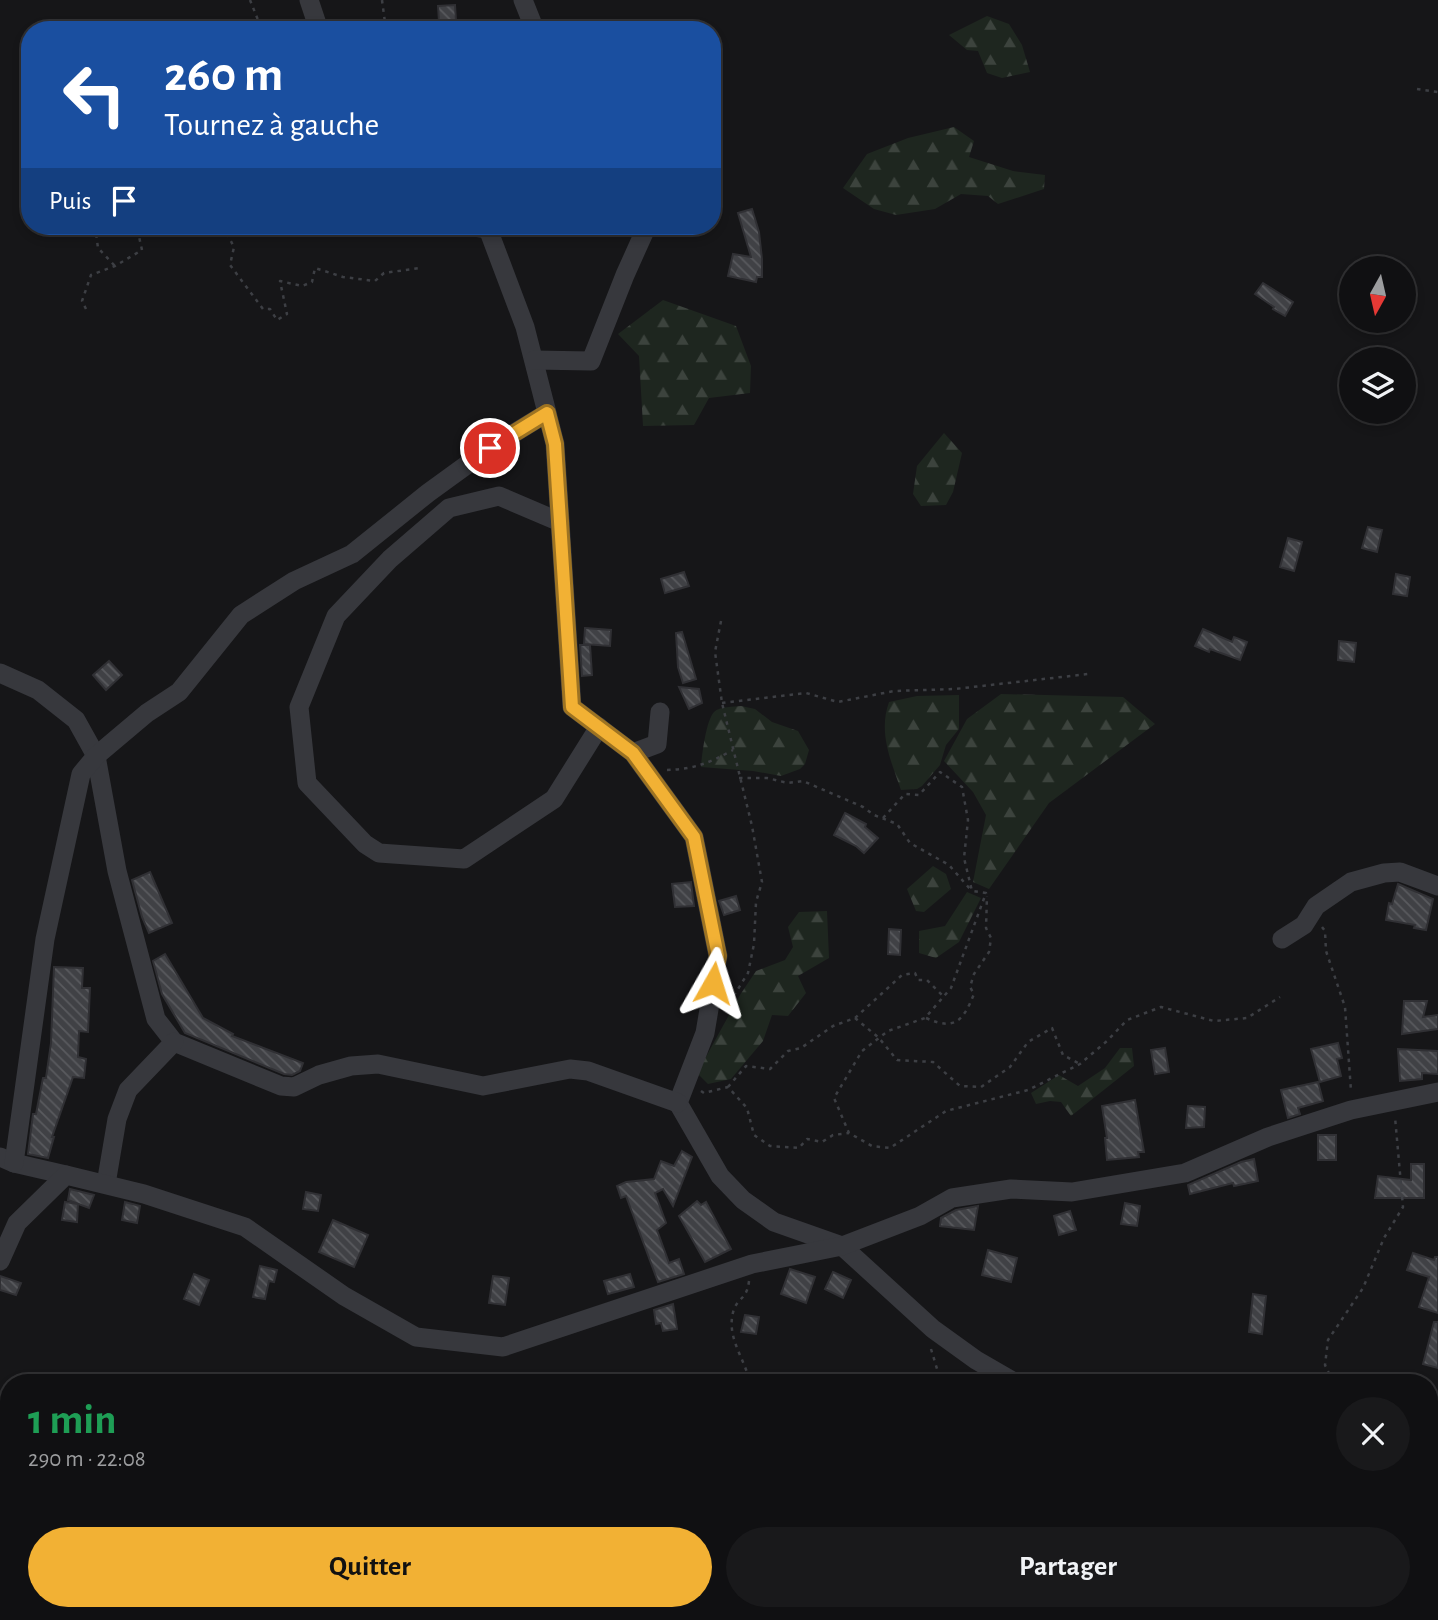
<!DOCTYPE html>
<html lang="fr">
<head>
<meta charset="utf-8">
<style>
  body { margin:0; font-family:"Alegreya Sans",sans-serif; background:#19191b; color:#f1f3f6; height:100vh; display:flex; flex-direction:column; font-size:26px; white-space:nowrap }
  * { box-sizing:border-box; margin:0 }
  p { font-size:23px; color:#9c9d9f }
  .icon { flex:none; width:38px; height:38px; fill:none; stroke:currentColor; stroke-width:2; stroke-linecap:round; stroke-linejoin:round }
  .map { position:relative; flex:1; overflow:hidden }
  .sheet { position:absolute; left:0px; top:1374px; width:1438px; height:247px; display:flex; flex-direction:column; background:#101012; border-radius:28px 28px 0 0; box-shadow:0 4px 10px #0003,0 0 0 2px #303032 }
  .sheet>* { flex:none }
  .guide { position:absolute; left:21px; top:21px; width:700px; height:214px; border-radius:28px; box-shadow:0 4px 10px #0003,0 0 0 2px #303032; background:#1a4fa0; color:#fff; overflow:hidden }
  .needle { width:46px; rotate:188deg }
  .buttons { position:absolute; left:1339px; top:256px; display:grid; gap:14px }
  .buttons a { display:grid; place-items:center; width:77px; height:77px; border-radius:50%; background:#101012; box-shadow:0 4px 10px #0003,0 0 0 2px #303032; font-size:35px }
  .pin { position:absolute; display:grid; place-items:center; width:60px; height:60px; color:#fff; margin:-30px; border:4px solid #fff; border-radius:50%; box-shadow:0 2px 7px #0007 }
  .me { position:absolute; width:77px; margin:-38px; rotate:6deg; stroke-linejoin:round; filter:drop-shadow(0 0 5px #0008) }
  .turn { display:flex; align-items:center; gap:24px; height:147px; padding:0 28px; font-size:32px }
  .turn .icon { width:91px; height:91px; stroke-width:2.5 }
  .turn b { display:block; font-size:49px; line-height:60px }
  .then { display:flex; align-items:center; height:66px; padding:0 28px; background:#0003; gap:14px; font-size:26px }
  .round { display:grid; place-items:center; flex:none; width:74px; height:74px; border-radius:37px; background:#19191b }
  .summary { display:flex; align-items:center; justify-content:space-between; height:119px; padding:0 28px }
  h1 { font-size:42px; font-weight:700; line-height:52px; color:#1e9e55 }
  .cta { display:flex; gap:14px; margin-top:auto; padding:14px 28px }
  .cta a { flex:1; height:80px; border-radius:42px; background:#f2b134; color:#111; font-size:28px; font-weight:700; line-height:80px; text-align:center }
  .cta a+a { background:#19191b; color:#f1f3f6 }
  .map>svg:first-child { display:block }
  .forest { fill:url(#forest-firs) }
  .building { fill:url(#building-back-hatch); stroke:#303034; stroke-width:2 }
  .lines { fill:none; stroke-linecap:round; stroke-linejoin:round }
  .path { stroke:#3d3f44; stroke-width:2.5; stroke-dasharray:3.5 5; stroke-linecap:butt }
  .minor { stroke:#37383d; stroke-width:19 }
  .route-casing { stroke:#9d7322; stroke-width:18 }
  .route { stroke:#f2b134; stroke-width:12 }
</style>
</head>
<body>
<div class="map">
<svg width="1438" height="1620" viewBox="0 0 1438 1620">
  <defs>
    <pattern id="forest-firs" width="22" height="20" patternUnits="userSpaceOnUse" patternTransform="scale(1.75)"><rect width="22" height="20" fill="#1e261f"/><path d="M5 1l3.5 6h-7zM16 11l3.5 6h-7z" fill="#3c433d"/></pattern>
    <pattern id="building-back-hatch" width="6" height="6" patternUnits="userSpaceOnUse" patternTransform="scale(1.75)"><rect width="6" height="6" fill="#404145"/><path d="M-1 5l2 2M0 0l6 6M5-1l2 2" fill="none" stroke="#595a5e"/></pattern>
  </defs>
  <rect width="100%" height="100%" fill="#161618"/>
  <!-- forest -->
  <g class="forest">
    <polygon points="987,16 1009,24 1022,45 1030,72 1002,78 987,73 978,51 967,50 949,35"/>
    <polygon points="954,127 974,141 969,157 1013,171 1045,175 1044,189 998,204 988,196 961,194 935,209 896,215 874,209 843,188 867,154 908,138"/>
    <polygon points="663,300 736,326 751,366 750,393 709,398 694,425 643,426 639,356 618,334"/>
    <polygon points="944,433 962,453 953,492 946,505 921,506 913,494 917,466"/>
    <polygon points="1001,694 1123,697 1155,724 1049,803 989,889 973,882 986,815 973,792 944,761 967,719"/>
    <path d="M959,695V729L946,745L940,765L922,786L917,789L901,790C891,761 878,733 889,702L917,696Z"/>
    <path d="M741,706L755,709L772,722L798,731L809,750L805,764L800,769L781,776L753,771L701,767C702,754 706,721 714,712C720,706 734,707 741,706Z"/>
    <polygon points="933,866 946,874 951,889 924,912 916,911 907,889"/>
    <polygon points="967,892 981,898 959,942 936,958 919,953 919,931 945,926"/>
    <polygon points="827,911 829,958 798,976 806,993 788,1016 772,1015 763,1041 731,1079 708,1084 697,1073 740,995 756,971 785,960 793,947 788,927 799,912"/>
    <polygon points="1120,1048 1132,1048 1134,1066 1071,1116 1061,1102 1050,1101 1036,1104 1031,1093 1059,1075 1078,1086 1105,1068"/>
  </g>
  <!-- building -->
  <g class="building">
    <polygon points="455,5 456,21 439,22 438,6"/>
    <polygon points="752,209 759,232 762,259 762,277 757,277 756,282 728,276 733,254 751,257 738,213"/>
    <polygon points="1263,283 1293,302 1285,316 1273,309 1274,307 1255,294"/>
    <polygon points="1368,527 1382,530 1377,552 1362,548"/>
    <polygon points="1288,538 1302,542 1294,571 1280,567"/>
    <polygon points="684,572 689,586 665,593 661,579"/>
    <polygon points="1396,574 1410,577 1407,596 1393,594"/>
    <polygon points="585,628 611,630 610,646 584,644"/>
    <polygon points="1203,629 1232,642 1234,637 1247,642 1240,660 1210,649 1209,652 1195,646"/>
    <polygon points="682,632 696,679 683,683 678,667 676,633"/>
    <polygon points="1339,641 1356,643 1354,662 1338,660"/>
    <polygon points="580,645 590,645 592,675 582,676"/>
    <polygon points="109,661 122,675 106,690 93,675"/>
    <polygon points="679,687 699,689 702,703 689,709"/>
    <polygon points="845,813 866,824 865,827 878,838 864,853 856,846 834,835"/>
    <polygon points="150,872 172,923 149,933 142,917 132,880"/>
    <polygon points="691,882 694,906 675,907 672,884"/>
    <polygon points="1398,884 1433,899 1426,930 1414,928 1415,925 1386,920 1389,903 1392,904"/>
    <polygon points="736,896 740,910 724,915 719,901"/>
    <polygon points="889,929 901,930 900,955 888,954"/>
    <polygon points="165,954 203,1018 233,1034 232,1036 303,1063 300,1071 292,1075 284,1074 185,1033 162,994 153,961"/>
    <polygon points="54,967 83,968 82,988 90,988 88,1032 79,1031 78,1057 86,1059 84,1078 73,1077 52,1137 54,1137 48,1158 28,1154 33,1114 36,1114 43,1078 46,1078 51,1043"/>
    <polygon points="1404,1001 1427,1001 1423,1017 1438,1015 1438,1029 1402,1034"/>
    <polygon points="1338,1043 1342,1058 1337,1059 1341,1076 1320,1082 1311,1049"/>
    <polygon points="1165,1048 1169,1072 1155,1074 1151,1050"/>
    <polygon points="1398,1049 1438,1051 1438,1074 1422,1073 1422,1079 1400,1081"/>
    <polygon points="1318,1082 1323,1101 1298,1108 1300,1114 1288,1118 1281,1090"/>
    <polygon points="1135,1100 1144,1152 1138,1152 1139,1157 1107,1160 1105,1138 1107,1138 1102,1106"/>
    <polygon points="1188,1106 1205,1107 1204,1127 1186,1128"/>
    <rect x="1318" y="1135" width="18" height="25"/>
    <polygon points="682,1151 692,1157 673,1206 663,1189 655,1193 666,1223 657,1230 669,1263 679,1259 684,1274 658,1282 626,1196 621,1198 617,1186 626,1182 654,1179 661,1161 674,1166"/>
    <polygon points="1254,1159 1258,1181 1234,1186 1233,1183 1190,1194 1188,1185 1241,1162"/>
    <polygon points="1411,1164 1424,1164 1424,1198 1375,1198 1378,1176 1411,1180"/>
    <polygon points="70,1189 94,1195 89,1208 68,1200"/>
    <polygon points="306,1192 321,1195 318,1211 303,1209"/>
    <polygon points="697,1201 701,1205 706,1202 731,1249 705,1262 679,1216"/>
    <polygon points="65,1202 78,1204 77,1222 62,1220"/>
    <polygon points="125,1202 140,1206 137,1223 122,1220"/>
    <polygon points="1125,1203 1140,1206 1137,1226 1121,1224"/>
    <polygon points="978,1206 974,1230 940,1226 941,1218 956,1210"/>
    <polygon points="1070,1211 1076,1230 1059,1235 1054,1216"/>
    <polygon points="333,1220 368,1235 354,1267 319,1252"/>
    <polygon points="988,1250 1017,1258 1011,1282 982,1275"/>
    <polygon points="1413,1253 1434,1260 1435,1257 1438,1257 1438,1313 1419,1307 1429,1277 1407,1270"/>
    <polygon points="260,1266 277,1270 274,1282 269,1281 265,1299 253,1297"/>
    <polygon points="790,1269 815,1277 806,1303 781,1294"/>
    <polygon points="833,1272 851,1280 843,1298 825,1289"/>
    <polygon points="194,1274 209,1280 199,1305 184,1299"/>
    <polygon points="630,1274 634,1287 608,1294 604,1281"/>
    <polygon points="0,1276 21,1283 16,1295 0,1290"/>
    <polygon points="493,1276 509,1278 505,1305 489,1303"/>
    <polygon points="1253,1294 1266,1296 1262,1334 1249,1332"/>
    <polygon points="673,1304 677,1329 663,1331 661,1323 656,1324 654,1310"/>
    <polygon points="745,1315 759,1317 756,1334 741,1332"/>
    <polygon points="1434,1322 1438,1322 1438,1368 1423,1364"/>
  </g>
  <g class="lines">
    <!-- path -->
    <g class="path">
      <polyline points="250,0 262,30"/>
      <polyline points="382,0 386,30"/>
      <polyline points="1417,89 1438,92"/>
      <polyline points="23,145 30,153"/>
      <polyline points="95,226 98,248 115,266"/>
      <polyline points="223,226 234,247 230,265 263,309 270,309 277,320 287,314 280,281 302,286 312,282 315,268 343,277 375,281 384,273 420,268"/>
      <polyline points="357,228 358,226"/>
      <polyline points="86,309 82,301 91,275 115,266 142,250 138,232 142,226"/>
      <polyline points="721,621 715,652 722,703 752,826 762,882 756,902 754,944 748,973 728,1005"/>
      <polyline points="722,703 806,693 838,702 894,691 955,689 1088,674"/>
      <path d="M667,770C695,769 709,763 733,750"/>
      <polyline points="739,778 767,778 788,783 803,781 863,807 874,815 897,824 910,843 949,865 970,889"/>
      <polyline points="883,818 905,794 919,795 940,772 962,787 968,820 964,858 972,891 986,893 951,988 925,1018 888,1031 862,1051 834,1098 849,1133 872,1146 890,1148 946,1111 1028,1090 1080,1064 1107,1041 1127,1020 1161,1007 1214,1021 1247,1018 1280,997"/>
      <polyline points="1322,927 1325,931 1326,951 1345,1007 1351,1091"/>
      <polyline points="855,1018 879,1038 897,1060 933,1062 960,1086 981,1087 1010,1067 1028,1042 1052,1028 1063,1055 1080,1064"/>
      <path d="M926,1018C955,1031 963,1021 974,994L970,987L974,974L989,952L991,938L986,928L987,896"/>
      <polyline points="728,1087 746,1066 770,1069 788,1051 801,1048 833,1026 855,1018 902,975 915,973 918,980 927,980 943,996"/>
      <polyline points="701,1091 704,1093 728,1087 747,1108 754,1135 770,1146 799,1148 807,1139 822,1142 833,1135 849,1133"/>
      <path d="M749,1281C747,1299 739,1297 734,1309C725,1336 744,1357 750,1382"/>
      <polyline points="931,1349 941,1382"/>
      <polyline points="1333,1382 1325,1365 1328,1340 1363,1288 1384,1238 1403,1207 1395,1117"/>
      <polyline points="103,1612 107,1620"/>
      <polyline points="1090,1612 1093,1620"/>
    </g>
    <!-- minor -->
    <g class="minor">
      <polyline points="309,0 319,30"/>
      <polyline points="523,0 535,30"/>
      <polyline points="467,226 488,229"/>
      <polyline points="489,226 488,229 525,327 555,444 572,707 633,753 694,837 718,956 705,1033 678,1103 720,1176 743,1200 774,1222 842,1246 933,1329 976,1360 1014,1382"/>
      <polyline points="534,360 591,361 625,275 647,226"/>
      <polyline points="560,522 499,496 449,508 390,559 336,616 299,707 307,783 365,844 379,853 464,859 554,799 599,727"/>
      <polyline points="0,673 38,690 76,720 96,756 117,871 156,1019 174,1042 281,1086 294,1087 319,1075 351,1066 378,1064 483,1086 570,1069 588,1071 678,1103"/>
      <polyline points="633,753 657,744 660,712"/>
      <polyline points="1282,939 1304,925 1316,906 1351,882 1384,873 1400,872 1438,886"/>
      <polyline points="0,1157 14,1163 66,1175"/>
      <polyline points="14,1163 45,939 81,774 96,756 147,713 179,692 241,615 294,581 352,554 428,493 490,448 547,413"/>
      <polyline points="106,1184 117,1119 128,1090 174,1042"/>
      <polyline points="0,1261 17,1223 66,1175 144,1194 245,1227 344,1296 416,1337 503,1347 752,1264 842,1246 920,1216 952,1198 1011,1189 1072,1192 1185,1173 1268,1137 1351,1110 1438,1092"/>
      <polyline points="0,1464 9,1550"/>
      <polyline points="15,1612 16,1620"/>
      <polyline points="1343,1612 1362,1620"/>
    </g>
  </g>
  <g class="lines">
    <defs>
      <polyline id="route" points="490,448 547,413 555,444 572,707 633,753 694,837 718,956 713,983"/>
    </defs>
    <!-- route casing -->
    <use href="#route" class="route-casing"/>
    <!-- route -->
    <use href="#route" class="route"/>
  </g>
</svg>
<div class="buttons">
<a><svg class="needle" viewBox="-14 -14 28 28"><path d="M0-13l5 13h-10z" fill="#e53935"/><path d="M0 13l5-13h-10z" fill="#9c9d9f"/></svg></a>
<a><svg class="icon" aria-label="layers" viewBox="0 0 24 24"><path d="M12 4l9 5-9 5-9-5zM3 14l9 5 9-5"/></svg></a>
</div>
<div class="pin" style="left:490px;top:448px;background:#d93025"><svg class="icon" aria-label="arrive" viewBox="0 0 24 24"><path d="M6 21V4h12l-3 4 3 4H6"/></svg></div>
<svg class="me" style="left:713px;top:983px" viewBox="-20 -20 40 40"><path d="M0-17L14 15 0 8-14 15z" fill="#f2b134" stroke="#fff" stroke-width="4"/></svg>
<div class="guide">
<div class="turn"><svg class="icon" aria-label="left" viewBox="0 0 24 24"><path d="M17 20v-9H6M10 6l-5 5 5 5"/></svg><div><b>260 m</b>Tournez à gauche</div></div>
<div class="then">Puis<svg class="icon" aria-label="arrive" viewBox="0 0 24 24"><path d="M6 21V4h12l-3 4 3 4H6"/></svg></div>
</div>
<section class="sheet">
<div class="summary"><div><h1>1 min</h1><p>290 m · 22:08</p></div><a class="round"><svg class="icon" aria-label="close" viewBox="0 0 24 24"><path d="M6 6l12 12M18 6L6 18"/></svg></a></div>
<div class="cta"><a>Quitter</a><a>Partager</a></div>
</section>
</div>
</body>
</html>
